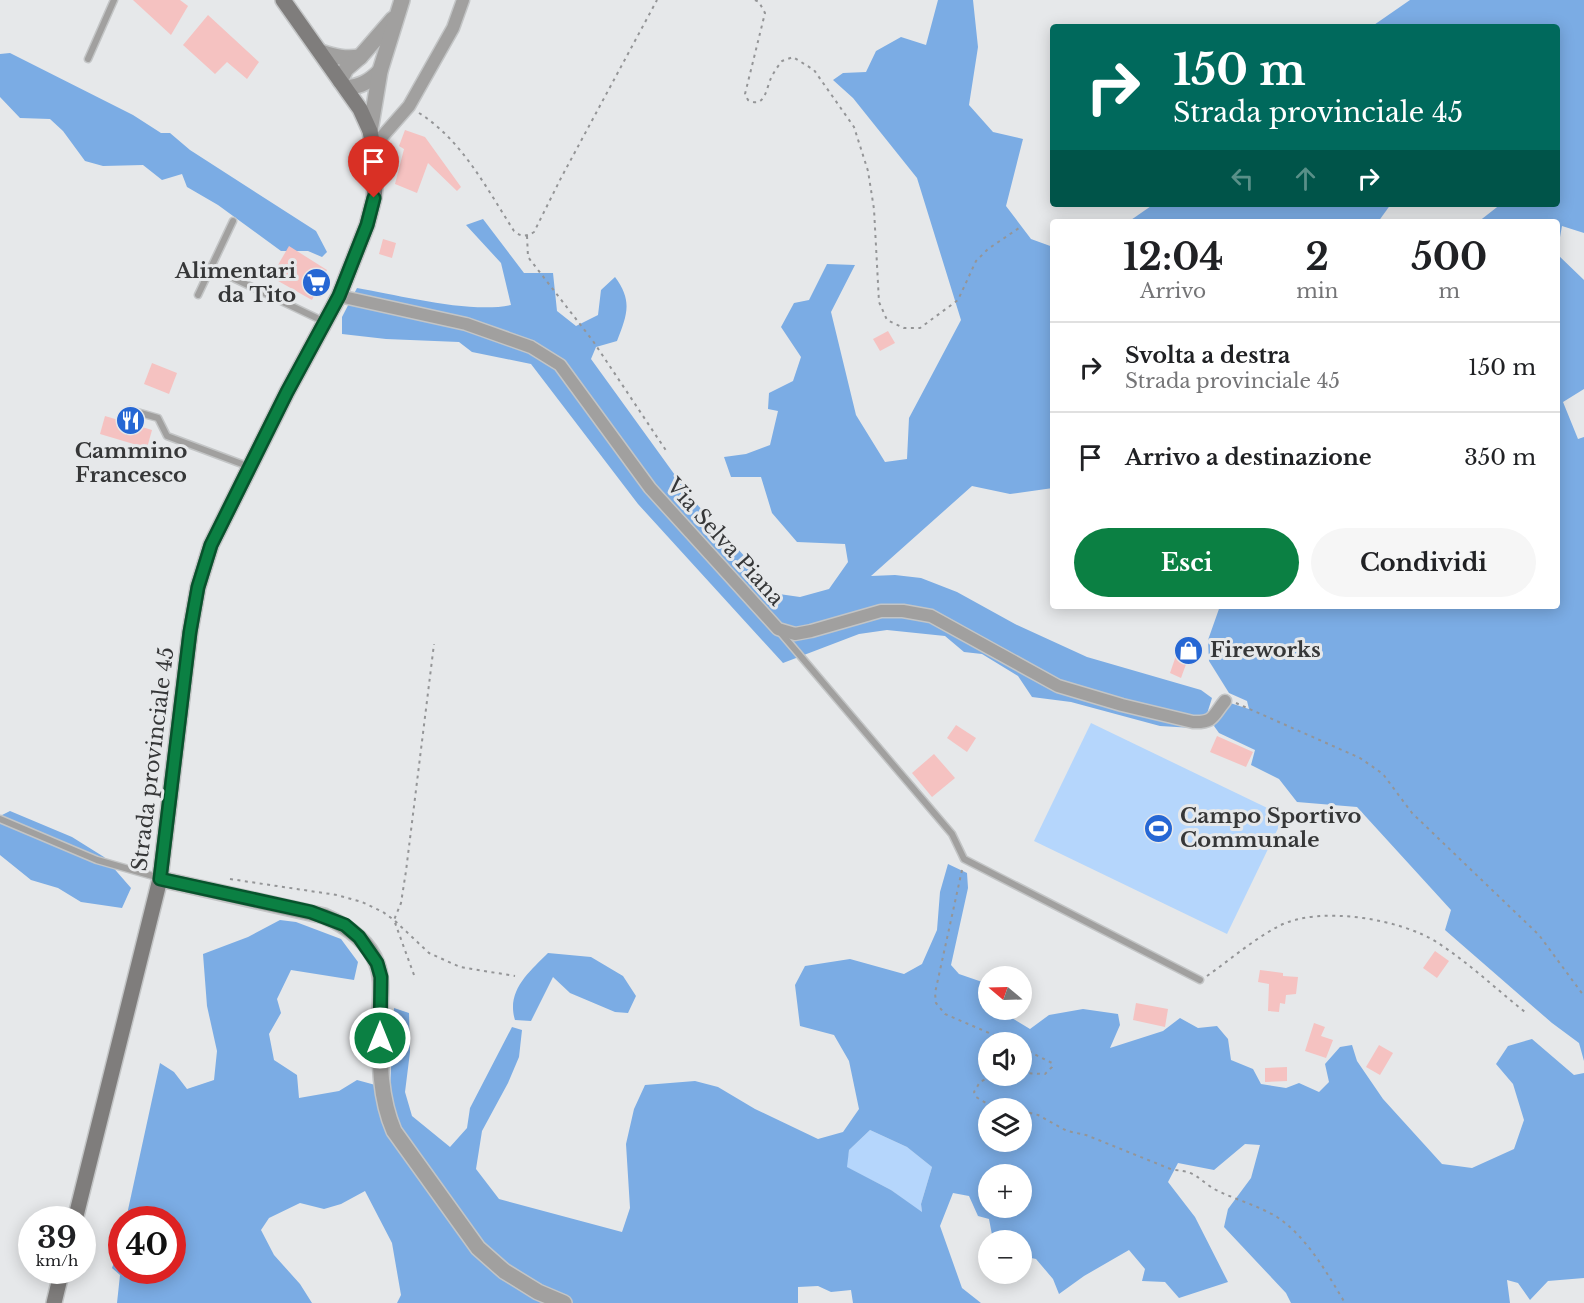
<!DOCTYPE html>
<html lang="it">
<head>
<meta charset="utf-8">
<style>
  body { margin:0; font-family:"Libre Baskerville",serif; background:#f6f6f6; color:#202124; height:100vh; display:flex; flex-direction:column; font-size:22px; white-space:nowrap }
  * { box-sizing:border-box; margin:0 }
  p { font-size:20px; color:#757577 }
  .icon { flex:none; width:33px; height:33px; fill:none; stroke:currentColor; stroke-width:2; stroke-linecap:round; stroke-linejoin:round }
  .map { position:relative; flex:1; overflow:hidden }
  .panel { position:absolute; left:1050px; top:219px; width:510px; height:390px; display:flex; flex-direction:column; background:#fff; border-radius:6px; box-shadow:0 3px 15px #0003 }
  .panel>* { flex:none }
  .banner { position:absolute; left:1050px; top:24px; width:510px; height:183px; border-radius:6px; box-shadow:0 3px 15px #0003; background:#00695c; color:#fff; overflow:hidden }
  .needle { width:39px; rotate:289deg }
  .fabs { position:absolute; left:978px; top:966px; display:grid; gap:12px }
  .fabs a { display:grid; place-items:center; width:54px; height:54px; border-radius:50%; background:#fff; box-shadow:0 3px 15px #0003; font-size:30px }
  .speed { position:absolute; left:18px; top:1206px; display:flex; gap:12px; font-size:30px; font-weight:700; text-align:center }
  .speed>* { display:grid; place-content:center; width:78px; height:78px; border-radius:50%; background:#fff; box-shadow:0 3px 15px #0003; line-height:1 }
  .speed small { font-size:15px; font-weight:400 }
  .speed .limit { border:9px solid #d22; background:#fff; color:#111 }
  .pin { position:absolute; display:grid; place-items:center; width:51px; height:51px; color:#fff; margin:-62px -26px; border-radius:50% 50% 50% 0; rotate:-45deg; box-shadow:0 0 6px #0007 }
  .pin .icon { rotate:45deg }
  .me { position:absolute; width:66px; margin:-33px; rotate:0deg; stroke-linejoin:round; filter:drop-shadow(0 0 4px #0008) }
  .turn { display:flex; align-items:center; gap:21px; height:126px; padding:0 24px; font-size:27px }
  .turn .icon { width:78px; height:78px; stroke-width:2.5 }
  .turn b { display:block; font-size:42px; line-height:51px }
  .lanes { display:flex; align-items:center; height:57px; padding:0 24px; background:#0003; justify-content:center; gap:30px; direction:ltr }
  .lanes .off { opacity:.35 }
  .eta { display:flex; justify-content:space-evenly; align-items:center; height:102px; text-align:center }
  .eta b { font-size:36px; font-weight:700; line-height:42px }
  .cta { display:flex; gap:12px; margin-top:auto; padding:12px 24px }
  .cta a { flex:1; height:69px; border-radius:36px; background:#0b8043; color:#fff; font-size:24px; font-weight:700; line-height:69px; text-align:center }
  .cta a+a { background:#f6f6f6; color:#202124 }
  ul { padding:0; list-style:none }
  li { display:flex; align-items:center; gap:18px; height:90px; padding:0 24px; border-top:2px solid #e0e0e0 }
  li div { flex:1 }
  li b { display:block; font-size:22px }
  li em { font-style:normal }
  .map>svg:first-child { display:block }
  .green { fill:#b5d6fc }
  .forest { fill:#7bace4; fill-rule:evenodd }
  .building { fill:#f5c2c1 }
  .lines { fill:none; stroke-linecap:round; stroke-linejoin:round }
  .service-casing { stroke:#c3c5c6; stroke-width:9 }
  .minor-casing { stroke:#c3c5c6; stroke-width:15 }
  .tertiary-casing { stroke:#c3c5c6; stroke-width:18 }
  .secondary-casing { stroke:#c3c5c6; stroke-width:18 }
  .path { stroke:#949597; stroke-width:2; stroke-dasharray:3 4.5; stroke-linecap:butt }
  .service { stroke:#a1a09f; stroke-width:6 }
  .minor { stroke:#a1a09f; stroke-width:12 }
  .tertiary { stroke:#a1a09f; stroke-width:15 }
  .secondary { stroke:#7f7d7c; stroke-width:15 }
  .route-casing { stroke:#07532c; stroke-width:15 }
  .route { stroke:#0b8043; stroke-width:10 }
  .labels { text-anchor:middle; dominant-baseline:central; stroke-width:6; stroke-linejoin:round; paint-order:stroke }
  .poi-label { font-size:21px; font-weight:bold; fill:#363738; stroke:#e6e8ea; text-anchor:start }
  .street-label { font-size:21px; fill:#363738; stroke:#e6e8ea }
</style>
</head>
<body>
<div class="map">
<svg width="1584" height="1303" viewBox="0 0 1584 1303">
  <rect width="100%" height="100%" fill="#e6e8ea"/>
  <!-- green -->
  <g class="green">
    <polygon points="1091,723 1284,816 1227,934 1034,841"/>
    <polygon points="870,1130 907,1147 932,1167 921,1204 922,1213 891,1190 846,1167 849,1150"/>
  </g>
  <!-- forest -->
  <g class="forest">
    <path d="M938,0H973L978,47L969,105L993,132L1023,139L1006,206L1031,239L1053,247V488L1010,494L972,486L871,576L895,575L921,578L957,592L1015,624L1087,657L1201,690L1212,698L1206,717L1193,728L1160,726L1071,702L1032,697L1018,676L982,654L964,652L945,636L887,630L859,634L783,663L638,504L531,364L472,352L459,342L386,339L342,334V317L357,288C399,295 470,314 511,305L501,263L466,225L483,219L524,273H553L557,311L576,326L598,315L601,290L615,277C633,301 627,315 617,341L596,347L591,359L693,500L779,594L800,597L829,589L848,562L845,544L797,542L772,513L761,477H731L724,457L746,454L770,445L778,411L768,409L769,393L793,381L801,357L781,327L794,303L809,300L827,264L855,265L831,312L856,415L885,462L907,459L909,418L961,320L917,178L853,98L833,80L843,73L866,72L876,51L901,37L926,45Z"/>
    <polygon points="1410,0 1584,0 1584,233 1562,226 1557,254 1584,280 1584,389 1563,402 1578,439 1584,437 1584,1061 1579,1043 1552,1023 1445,930 1451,910 1357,807 1297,802 1279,779 1251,765 1255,750 1219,733 1214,726 1227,702 1249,709 1247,701 1229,693 1209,661 1208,640 1220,606 1557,606 1557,222 1478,222 1501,204 1557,204 1557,27 1371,27"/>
    <polygon points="10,53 133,115 161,133 170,133 190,150 316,231 327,252 322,257 308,251 281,251 218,205 187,187 182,174 162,180 143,165 103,166 85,161 63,131 50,119 20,118 0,97 0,54"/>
    <polygon points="1154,204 1391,204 1378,222 1128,222"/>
    <polygon points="10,811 72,837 104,857 131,888 122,908 81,902 58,888 31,880 0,855 0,816"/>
    <path d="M948,864L967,873L968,888L951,965L959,974L988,984V1010H999L1030,1029L1049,1015L1083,1009L1118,1014L1120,1025L1110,1048L1163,1031L1180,1018L1198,1028L1217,1026L1228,1039L1231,1060L1253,1069L1261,1084L1286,1088L1299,1083L1319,1092L1329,1082L1325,1064L1340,1047L1352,1045L1357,1061L1383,1099L1442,1164L1472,1168L1514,1149L1524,1120L1513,1084L1496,1064L1508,1046L1532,1039L1574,1075L1584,1073V1278L1548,1281L1530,1300L1518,1283L1507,1280L1510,1303H1291L1286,1293L1224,1227L1228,1209L1251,1178L1260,1145L1245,1144L1214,1170L1178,1163L1168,1182L1195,1217L1228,1282L1179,1298L1165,1282L1142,1281L1145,1269L1129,1250L1084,1276L1059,1294L1053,1279L1036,1259L1022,1256V1240H993L989,1219L978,1216L969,1196L953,1193L940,1226L962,1288L981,1303H853L851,1290L831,1292L818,1286L798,1287V1303H397L401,1295L392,1243L365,1191L341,1204L324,1209L300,1203L269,1218L261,1230L274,1255L300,1284L312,1303H117L120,1275L112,1268L121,1243L122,1270H172V1220L126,1219L160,1063L174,1072L187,1089L214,1080L217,1051L207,1006L203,954L248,937L280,920L296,922L341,939L358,962L354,980L291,970L277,999L281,1013L269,1034L274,1060L297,1075L299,1098L339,1091L357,1080L390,1089L394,1008L409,1013L410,1052L405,1092L412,1116L450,1147L467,1128L470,1108L512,1027L522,1030L519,1057L508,1083L482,1131L476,1169L499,1199L622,1232L630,1208L626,1144L634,1109L645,1085L695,1081L718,1087L755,1109L818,1139L843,1132L859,1109L849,1061L834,1035L800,1026L795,985L805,966L850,959L904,974L922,964L937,930L940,892ZM988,1042H1022V1076H988ZM988,1108H1022V1142H988ZM870,1130L907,1147L932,1167L921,1204L922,1212L891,1190L847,1167L849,1150ZM988,1174H1022V1208H988Z"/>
    <path d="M548,953L591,957L623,976L636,996L628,1013L615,1012L570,993L553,977L531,1021L515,1020C506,991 529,972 548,953Z"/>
  </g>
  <!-- building -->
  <g class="building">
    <polygon points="133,0 180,0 188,6 171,35"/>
    <polygon points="208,15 259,62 247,79 227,62 215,74 183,45"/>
    <polygon points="405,130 425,137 461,187 457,191 428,163 417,193 395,184 404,149 399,146"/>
    <polygon points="383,239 396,243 392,258 379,254"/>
    <polygon points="289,246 327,270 312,300 271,277"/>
    <polygon points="888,331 895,343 880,351 873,339"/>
    <polygon points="152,363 177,373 169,394 144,384"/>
    <polygon points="105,416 152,430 147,448 100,434"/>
    <polygon points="1180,644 1192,648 1181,678 1170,673"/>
    <polygon points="956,725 976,738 967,752 947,738"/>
    <polygon points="1217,736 1253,752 1246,767 1210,752"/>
    <polygon points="934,754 955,778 932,797 912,773"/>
    <polygon points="1435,951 1449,961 1437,978 1423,968"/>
    <polygon points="1260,970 1283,973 1283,976 1298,977 1296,994 1286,995 1285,1004 1280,1003 1279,1012 1268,1011 1269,984 1258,982"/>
    <polygon points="1136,1003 1168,1009 1165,1027 1133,1020"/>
    <polygon points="1314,1023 1325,1027 1321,1036 1333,1040 1326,1058 1305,1051"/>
    <polygon points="1379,1045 1393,1053 1380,1075 1366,1067"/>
    <polygon points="1287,1067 1287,1081 1265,1082 1265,1068"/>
  </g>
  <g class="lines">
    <defs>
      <g id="service">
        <polyline points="88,59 114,0"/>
        <polyline points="212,268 325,322"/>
        <polyline points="198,295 233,221"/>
        <polyline points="130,410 158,418 167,436 250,467"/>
        <polyline points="780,632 952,834 964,859 1200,980"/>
        <polyline points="0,819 97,860 160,878"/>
      </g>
      <g id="minor">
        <polyline points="373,147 409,106 453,28 463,0"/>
        <path d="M339,296L466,324L531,347L560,365L650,488L778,629L795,634L811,631L881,611H903L931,616L1058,686L1122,705L1193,722C1215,723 1213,715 1225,701"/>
      </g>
      <g id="tertiary">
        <path d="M321,52C335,57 345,59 360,57"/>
        <polyline points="340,81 346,69 360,57 393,19"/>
        <path d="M346,88C361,86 369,82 380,71"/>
        <polyline points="370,131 380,71 402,0"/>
        <path d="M160,879L324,916C347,926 368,940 377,964C383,979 380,998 380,1014C380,1054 378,1094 394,1131L478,1248L504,1271L538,1292L564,1303"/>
      </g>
      <g id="secondary">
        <polyline points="75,1220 160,879 190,632 198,587 211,545 287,392 339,296 367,225 374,198 376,177 373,147 370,131 360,109 283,0"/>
        <polyline points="54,1303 62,1270"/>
      </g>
    </defs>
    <!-- service casing -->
    <use href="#service" class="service-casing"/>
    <!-- minor casing -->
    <use href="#minor" class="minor-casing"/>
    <!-- tertiary casing -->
    <use href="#tertiary" class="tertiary-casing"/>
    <!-- secondary casing -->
    <use href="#secondary" class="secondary-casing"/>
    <!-- path -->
    <g class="path">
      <path d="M755,0L759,2L765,13L745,94L748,100C765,109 766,89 771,78C774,72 778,66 782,61L793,57L814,70L854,127L868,171L874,209L879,302L887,320L904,328H920L958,300L976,261L988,249L1019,228"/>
      <path d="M419,113C462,140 487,189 514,231C521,237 526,237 534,232L561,178L657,0"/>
      <polyline points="527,236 528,257 593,341 667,452"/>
      <polyline points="1236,703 1360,758 1383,774 1412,813 1539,935 1584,996"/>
      <polyline points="962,870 935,993 936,1003 945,1014 1010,1042"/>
      <polyline points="230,879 337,895 362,902 383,912 394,920 429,953 460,967 515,976"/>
      <polyline points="414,975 394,920 401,903 406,871 434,644"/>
      <path d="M1207,976C1231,959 1254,939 1279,926C1319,905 1402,919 1438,943C1469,963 1496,989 1525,1012"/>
      <polyline points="1022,1048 1052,1063 1052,1067 1045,1074 1022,1073"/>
      <polyline points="991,1076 980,1082 974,1092 976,1097 986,1103 1009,1108"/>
      <path d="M1022,1111L1038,1115L1067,1131L1086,1135L1173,1170C1199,1171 1198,1181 1218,1191C1237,1200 1259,1206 1277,1217C1307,1237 1327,1273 1345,1303"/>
    </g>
    <!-- service -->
    <use href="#service" class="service"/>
    <!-- minor -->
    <use href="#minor" class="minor"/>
    <!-- tertiary -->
    <use href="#tertiary" class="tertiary"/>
    <!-- secondary -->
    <use href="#secondary" class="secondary"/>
  </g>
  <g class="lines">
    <defs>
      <polyline id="route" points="374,198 367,225 339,296 287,392 211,545 198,587 190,632 160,879 311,912 345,925 359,937 377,963 381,977 380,1038"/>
    </defs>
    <!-- route casing -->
    <use href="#route" class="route-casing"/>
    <!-- route -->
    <use href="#route" class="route"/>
  </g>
  <!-- icons -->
  <defs>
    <symbol id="supermarket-disc" viewBox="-11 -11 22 22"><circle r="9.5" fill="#2667d4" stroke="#e6e8ea"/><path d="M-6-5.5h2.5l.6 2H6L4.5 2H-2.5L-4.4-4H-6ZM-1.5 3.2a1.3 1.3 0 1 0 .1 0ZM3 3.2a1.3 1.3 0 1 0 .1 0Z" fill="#fff"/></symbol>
    <symbol id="restaurant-disc" viewBox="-11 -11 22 22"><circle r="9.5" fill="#2667d4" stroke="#e6e8ea"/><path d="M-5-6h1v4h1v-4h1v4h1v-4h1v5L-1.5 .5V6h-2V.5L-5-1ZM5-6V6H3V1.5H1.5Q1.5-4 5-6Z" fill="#fff"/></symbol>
    <symbol id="shop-disc" viewBox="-11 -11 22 22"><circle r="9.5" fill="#2667d4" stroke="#e6e8ea"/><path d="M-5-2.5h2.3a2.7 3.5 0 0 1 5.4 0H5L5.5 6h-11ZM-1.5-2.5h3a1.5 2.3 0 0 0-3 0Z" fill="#fff"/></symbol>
    <symbol id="stadium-disc" viewBox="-11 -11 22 22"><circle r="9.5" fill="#2667d4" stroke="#e6e8ea"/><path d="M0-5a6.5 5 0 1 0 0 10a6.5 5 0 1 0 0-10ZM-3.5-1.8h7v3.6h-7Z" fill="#fff"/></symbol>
  </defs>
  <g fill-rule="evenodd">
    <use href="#supermarket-disc" x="300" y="266" width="33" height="33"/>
    <use href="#restaurant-disc" x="114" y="404" width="33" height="33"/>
    <use href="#shop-disc" x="1172" y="634" width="33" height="33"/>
    <use href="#stadium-disc" x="1142" y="812" width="33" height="33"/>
  </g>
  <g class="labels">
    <!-- poi labels -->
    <g class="poi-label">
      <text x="296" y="271" text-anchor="end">Alimentari<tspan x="296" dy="24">da Tito</tspan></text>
      <text x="131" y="451" text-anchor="middle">Cammino<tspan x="131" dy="24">Francesco</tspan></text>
      <text x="1210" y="650">Fireworks</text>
      <text x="1180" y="816">Campo Sportivo<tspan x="1180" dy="24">Communale</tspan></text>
    </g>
    <!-- street labels -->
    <g class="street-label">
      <text transform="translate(725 542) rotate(48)">Via Selva Piana</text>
      <text transform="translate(153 759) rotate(-83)">Strada provinciale 45</text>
    </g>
  </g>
</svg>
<div class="fabs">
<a><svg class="needle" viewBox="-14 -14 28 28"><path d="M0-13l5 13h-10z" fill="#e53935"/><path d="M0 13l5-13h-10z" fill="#757577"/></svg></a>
<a><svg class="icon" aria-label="sound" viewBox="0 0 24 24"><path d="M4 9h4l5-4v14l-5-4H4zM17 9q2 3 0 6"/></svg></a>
<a><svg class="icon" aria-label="layers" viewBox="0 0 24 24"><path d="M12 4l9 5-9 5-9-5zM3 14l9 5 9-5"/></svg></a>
<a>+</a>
<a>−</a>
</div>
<div class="speed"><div>39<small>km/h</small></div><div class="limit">40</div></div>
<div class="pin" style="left:374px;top:198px;background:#d93025"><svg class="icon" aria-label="arrive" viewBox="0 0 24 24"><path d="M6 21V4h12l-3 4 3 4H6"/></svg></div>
<svg class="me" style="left:380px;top:1038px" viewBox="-20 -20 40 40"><circle r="17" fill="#0b8043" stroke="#fff" stroke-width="3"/><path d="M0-11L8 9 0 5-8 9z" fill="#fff"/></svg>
<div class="banner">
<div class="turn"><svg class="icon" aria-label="right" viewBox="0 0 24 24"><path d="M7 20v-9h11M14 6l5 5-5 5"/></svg><div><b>150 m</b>Strada provinciale 45</div></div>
<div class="lanes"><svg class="icon off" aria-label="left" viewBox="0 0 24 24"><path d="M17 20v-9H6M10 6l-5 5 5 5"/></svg><svg class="icon off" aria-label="ahead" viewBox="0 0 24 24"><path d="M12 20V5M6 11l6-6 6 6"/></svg><svg class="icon" aria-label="right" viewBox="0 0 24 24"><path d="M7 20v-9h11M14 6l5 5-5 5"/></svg></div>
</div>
<section class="panel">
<div class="eta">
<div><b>12:04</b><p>Arrivo</p></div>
<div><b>2</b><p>min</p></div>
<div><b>500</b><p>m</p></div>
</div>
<ul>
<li><svg class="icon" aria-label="right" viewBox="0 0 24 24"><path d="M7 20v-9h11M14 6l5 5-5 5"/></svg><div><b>Svolta a destra</b><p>Strada provinciale 45</p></div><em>150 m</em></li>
<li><svg class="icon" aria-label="arrive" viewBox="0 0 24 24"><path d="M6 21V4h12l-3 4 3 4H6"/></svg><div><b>Arrivo a destinazione</b></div><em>350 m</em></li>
</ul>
<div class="cta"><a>Esci</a><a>Condividi</a></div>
</section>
</div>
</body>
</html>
